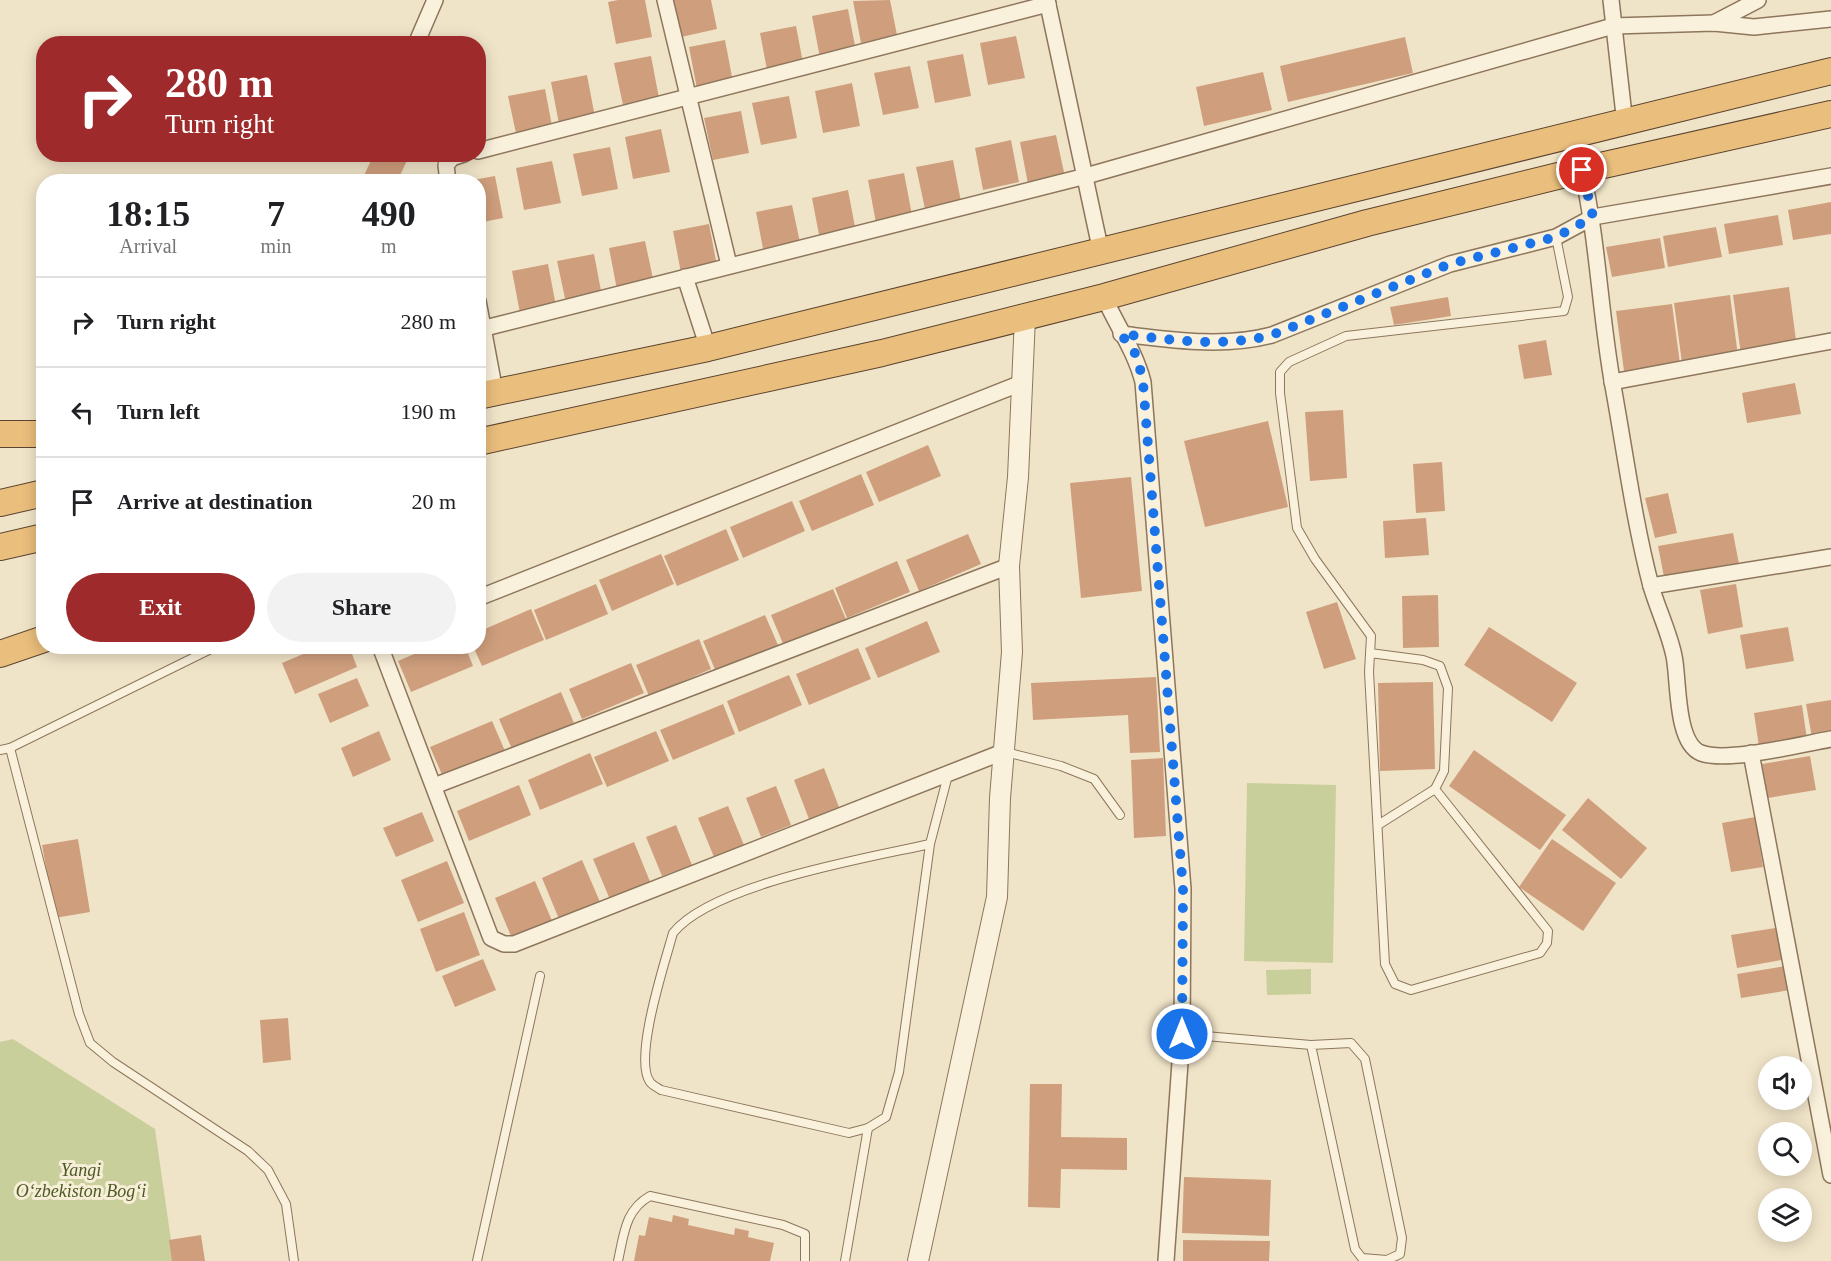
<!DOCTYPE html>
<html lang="en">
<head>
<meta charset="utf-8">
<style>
  body { margin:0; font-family:Georgia,serif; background:#f2f2f2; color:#202124; height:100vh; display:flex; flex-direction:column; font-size:22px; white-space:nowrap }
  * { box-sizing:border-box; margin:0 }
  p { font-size:20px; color:#757577 }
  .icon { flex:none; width:33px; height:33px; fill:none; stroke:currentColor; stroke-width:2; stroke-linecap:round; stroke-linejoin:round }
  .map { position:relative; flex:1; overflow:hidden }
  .details { position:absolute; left:36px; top:174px; width:450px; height:480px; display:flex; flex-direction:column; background:#fff; border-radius:24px; box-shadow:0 3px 15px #0003 }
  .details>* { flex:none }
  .banner { position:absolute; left:36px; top:36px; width:450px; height:126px; border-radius:24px; box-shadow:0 3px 15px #0003; background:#9e2a2b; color:#fff; overflow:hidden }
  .tools { position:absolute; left:1758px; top:1056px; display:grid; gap:12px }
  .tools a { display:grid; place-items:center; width:54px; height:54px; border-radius:50%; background:#fff; box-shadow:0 3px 15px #0003; font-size:30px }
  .pin { position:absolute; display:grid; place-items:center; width:51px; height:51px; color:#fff; margin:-26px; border:3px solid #fff; border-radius:50%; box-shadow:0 2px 6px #0007 }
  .me { position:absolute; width:66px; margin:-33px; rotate:0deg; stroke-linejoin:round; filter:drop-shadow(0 0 4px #0008) }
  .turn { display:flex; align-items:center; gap:21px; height:126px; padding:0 30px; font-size:27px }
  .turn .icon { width:78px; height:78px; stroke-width:2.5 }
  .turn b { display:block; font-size:42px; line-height:51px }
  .eta { display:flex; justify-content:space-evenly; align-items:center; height:102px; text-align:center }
  .eta b { font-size:36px; font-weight:700; line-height:42px }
  .button { display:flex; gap:12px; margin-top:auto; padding:12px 30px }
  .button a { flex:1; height:69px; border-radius:36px; background:#9e2a2b; color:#fff; font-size:24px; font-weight:700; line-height:69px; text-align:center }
  .button a+a { background:#f2f2f2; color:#202124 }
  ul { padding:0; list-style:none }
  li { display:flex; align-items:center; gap:18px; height:90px; padding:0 30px; border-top:2px solid #e0e0e0 }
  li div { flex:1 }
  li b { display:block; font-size:22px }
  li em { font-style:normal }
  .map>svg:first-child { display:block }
  .green { fill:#c9cf9b }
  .building { fill:#cf9f7d }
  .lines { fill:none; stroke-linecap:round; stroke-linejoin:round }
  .service-casing { stroke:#8d765c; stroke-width:10 }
  .minor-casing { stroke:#8d765c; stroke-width:18 }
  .tertiary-casing { stroke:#8d765c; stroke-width:22 }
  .trunk-casing { stroke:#5b4430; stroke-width:28 }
  .service { stroke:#faf1dc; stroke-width:8 }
  .minor { stroke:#faf1dc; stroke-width:15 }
  .tertiary { stroke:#faf1dc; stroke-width:20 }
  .trunk { stroke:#eabe7c; stroke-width:26 }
  .route { stroke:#1a73e8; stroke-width:10; stroke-dasharray:0 18 }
  .labels { text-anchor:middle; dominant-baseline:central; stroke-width:6; stroke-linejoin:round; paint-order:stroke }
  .park-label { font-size:18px; font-style:italic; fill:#4d5a26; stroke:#f7eed8 }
</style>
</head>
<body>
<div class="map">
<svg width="1831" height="1261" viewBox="0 0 1831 1261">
  <rect width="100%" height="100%" fill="#f0e4c8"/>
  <!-- green -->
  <g class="green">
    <polygon points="1247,783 1336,785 1333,963 1244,961"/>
    <polygon points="1311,969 1311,994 1267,995 1266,970"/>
    <polygon points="13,1039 155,1129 174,1261 0,1261 0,1042"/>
  </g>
  <!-- building -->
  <g class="building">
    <polygon points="618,0 645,0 652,37 616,44 608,2"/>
    <polygon points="673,0 711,0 717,29 681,37"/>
    <polygon points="890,0 897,35 861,43 853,1"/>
    <polygon points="848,9 856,51 820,58 812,16"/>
    <polygon points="796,26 804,68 768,75 760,33"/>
    <polygon points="1016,36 1025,78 988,85 980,43"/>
    <polygon points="1405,37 1413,73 1288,102 1280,66"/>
    <polygon points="725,40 733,82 697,89 689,47"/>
    <polygon points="963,54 971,96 935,103 927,61"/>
    <polygon points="651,56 659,98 623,105 614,63"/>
    <polygon points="910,66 919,108 883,115 874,73"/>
    <polygon points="1263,72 1272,110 1204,126 1196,87"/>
    <polygon points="587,75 595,117 559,124 551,82"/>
    <polygon points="852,83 860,126 823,133 815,91"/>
    <polygon points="545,89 553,131 517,138 508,96"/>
    <polygon points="789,96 797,138 761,145 752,103"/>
    <polygon points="741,111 749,153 713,160 704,118"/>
    <polygon points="661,129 670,172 633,179 625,137"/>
    <polygon points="1056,135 1065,177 1028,184 1020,142"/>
    <polygon points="1011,140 1019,182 983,190 975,148"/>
    <polygon points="610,147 618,189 582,196 573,154"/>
    <polygon points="374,154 410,154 397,182 361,182"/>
    <polygon points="953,160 961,202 925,209 916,167"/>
    <polygon points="552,161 561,203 524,210 516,168"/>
    <polygon points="904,173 912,215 876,223 868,180"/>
    <polygon points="495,176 503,218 478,223 478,182 473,180"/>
    <polygon points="848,190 856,232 820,240 812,198"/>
    <polygon points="1831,202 1831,234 1793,240 1788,210"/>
    <polygon points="792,205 801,247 764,254 756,212"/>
    <polygon points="1778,215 1783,245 1729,254 1724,224"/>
    <polygon points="709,224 717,266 681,273 673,231"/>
    <polygon points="1716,227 1722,257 1668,267 1663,236"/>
    <polygon points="1660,238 1665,268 1612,277 1606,247"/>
    <polygon points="645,241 654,283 617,290 609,248"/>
    <polygon points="594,254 602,296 566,303 557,261"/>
    <polygon points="548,264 556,306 520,313 512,271"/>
    <polygon points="1789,287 1797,348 1741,355 1733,295"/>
    <polygon points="1730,295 1738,356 1682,363 1674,303"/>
    <polygon points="1448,297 1451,316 1394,325 1390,307"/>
    <polygon points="1672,304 1680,364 1624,371 1616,311"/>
    <polygon points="1546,340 1552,375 1524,379 1518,345"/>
    <polygon points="1795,383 1801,414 1747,423 1742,393"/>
    <polygon points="1343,410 1347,478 1310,481 1305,412"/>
    <polygon points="1268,421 1288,507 1205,527 1184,441"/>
    <polygon points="928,445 941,476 879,502 866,472"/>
    <polygon points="1442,462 1445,511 1416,513 1413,464"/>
    <polygon points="861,474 874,505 812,531 799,501"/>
    <polygon points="1131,477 1142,591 1081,598 1070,483"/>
    <polygon points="1668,493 1677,533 1655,538 1645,498"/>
    <polygon points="792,501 805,531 743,558 730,527"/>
    <polygon points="1426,518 1429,555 1385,558 1383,521"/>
    <polygon points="726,529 739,560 677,586 664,556"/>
    <polygon points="1733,533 1739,564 1664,577 1658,546"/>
    <polygon points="968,534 981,564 919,591 906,560"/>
    <polygon points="661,554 674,584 612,611 599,580"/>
    <polygon points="897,561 910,592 847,618 835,588"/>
    <polygon points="596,584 608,614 546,640 534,610"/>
    <polygon points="1736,584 1743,627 1708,634 1700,590"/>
    <polygon points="833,589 846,619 784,646 771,615"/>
    <polygon points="1438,595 1439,647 1403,648 1402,596"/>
    <polygon points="1337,602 1356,659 1324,669 1306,612"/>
    <polygon points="531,609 544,640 482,666 473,646 478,646 478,632"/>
    <polygon points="765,615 778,645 716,672 703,641"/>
    <polygon points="927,621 940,652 878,678 865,648"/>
    <polygon points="1489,627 1577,683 1552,722 1464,665"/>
    <polygon points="1788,627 1794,661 1746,669 1740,635"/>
    <polygon points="699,639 711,669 649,696 636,665"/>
    <polygon points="322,646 349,646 357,667 295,694 282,663"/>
    <polygon points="433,646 465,646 473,666 411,692 398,661"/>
    <polygon points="858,648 871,679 809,705 796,674"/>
    <polygon points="631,663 644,693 582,719 569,689"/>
    <polygon points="789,675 802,705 739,732 727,701"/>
    <polygon points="1156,677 1160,752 1130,753 1128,715 1033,720 1031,683"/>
    <polygon points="357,678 369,706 330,723 318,694"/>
    <polygon points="1433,682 1435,769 1380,771 1378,683"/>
    <polygon points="561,692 574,723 512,749 499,719"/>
    <polygon points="1831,700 1831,735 1812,738 1806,704"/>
    <polygon points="723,704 735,734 673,760 660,730"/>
    <polygon points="1802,705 1807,739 1759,747 1754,713"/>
    <polygon points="492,721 505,751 443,777 430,747"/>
    <polygon points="379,731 391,760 353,777 341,748"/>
    <polygon points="656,731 669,761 607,787 594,757"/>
    <polygon points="1474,750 1566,815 1540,850 1449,786"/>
    <polygon points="590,753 603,784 540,810 528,780"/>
    <polygon points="1810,756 1816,790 1768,798 1762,764"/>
    <polygon points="1163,758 1166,836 1134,838 1131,760"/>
    <polygon points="824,768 839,807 809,819 794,780"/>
    <polygon points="519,785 531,815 469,841 457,811"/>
    <polygon points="776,786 791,825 761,837 746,798"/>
    <polygon points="1588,798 1647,848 1621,879 1562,830"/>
    <polygon points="728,806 744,845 714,857 698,818"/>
    <polygon points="422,812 434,841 396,857 383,828"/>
    <polygon points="1755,817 1763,867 1731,872 1722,823"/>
    <polygon points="676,825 692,865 662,876 646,837"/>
    <polygon points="78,839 90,912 55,918 42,845"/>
    <polygon points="1552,839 1616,883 1583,931 1519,887"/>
    <polygon points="634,842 651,884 611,902 593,859"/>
    <polygon points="582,860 600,902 559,919 542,878"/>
    <polygon points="447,861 464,903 418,922 401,880"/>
    <polygon points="535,881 553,923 513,941 495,898"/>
    <polygon points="464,912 480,955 436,972 420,929"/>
    <polygon points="1782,927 1787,959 1737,968 1731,935"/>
    <polygon points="483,959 496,990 455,1007 442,976"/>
    <polygon points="1786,966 1790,990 1741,998 1737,974"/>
    <polygon points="288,1018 291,1060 263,1063 260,1020"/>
    <polygon points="1030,1084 1062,1084 1061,1137 1127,1138 1127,1170 1061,1169 1060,1208 1028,1207"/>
    <polygon points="1184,1177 1271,1180 1269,1236 1182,1233"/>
    <polygon points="673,1215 689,1219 688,1225 734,1235 735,1228 749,1231 748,1237 774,1243 770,1261 634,1261 639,1235 645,1236 649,1217 672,1222"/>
    <polygon points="201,1235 205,1261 172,1261 169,1240"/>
    <polygon points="1183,1240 1270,1241 1269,1261 1183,1261"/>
  </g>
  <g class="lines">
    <defs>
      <g id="service">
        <polyline points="1370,653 1423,660 1440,666 1448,688 1444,771 1435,789 1548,931 1547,943 1540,953 1411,990 1395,984 1385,964 1369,672 1371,636 1315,559 1297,528 1280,393 1280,372 1289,362 1346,336 1564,311 1568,297 1556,237"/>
        <polyline points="10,748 79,1014 90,1043 113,1062 248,1151 268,1170 286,1204 294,1261"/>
        <polyline points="0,750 10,748 217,646"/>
        <polyline points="1006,752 1061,766 1094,779 1120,815"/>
        <polyline points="1378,825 1435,789"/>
        <path d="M930,844C867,858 712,884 673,933C665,962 633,1059 650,1082C652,1085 658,1088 661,1090L849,1133L868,1128L886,1117L899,1072L930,844L948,775"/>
        <polyline points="1182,1034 1311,1045 1351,1043 1365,1059 1402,1238 1400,1254 1387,1260 1362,1258 1355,1249 1311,1045"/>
        <polyline points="477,1261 540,976"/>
        <path d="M618,1261C624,1234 625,1210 650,1196L783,1225L805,1234V1261"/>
        <polyline points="845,1261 868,1128"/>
      </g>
      <g id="minor">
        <polyline points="665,0 729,265"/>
        <polyline points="1047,0 1101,252"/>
        <polyline points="1611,0 1625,124"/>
        <polyline points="1714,23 1758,0"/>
        <polyline points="416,44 435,0"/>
        <polyline points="478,151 1048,4"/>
        <path d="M1582,170C1598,241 1600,314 1613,386C1625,452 1634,521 1651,586C1658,610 1669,632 1674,656C1679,678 1675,743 1701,753C1727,763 1802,744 1831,739"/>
        <polyline points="448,182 446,165 452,158 464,154"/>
        <polyline points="685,277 708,348"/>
        <path d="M1104,297C1117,326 1135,351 1143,382L1183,889L1182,1034L1166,1261"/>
        <polyline points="478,301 495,392"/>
        <polyline points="485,328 1086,176 1613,26 1714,23 1754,27 1831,19"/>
        <path d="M1121,334C1172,340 1223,348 1272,335L1450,264L1556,237L1593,217L1831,176"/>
        <polyline points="1612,382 1831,341"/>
        <polyline points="1651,586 1831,557"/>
        <polyline points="478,598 1024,382"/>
        <polyline points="380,646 491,938 504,944 514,944 1003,752"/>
        <polyline points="1751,753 1831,1175"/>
        <polyline points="434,786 1009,566"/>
      </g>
      <polyline id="tertiary" points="918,1261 997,897 1000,798 1012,652 1009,566 1018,477 1025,317"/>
      <g id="trunk">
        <polyline points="478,396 708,348 1831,71"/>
        <polyline points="0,434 44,434"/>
        <polyline points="478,442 882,353 1104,297 1367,223 1582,170 1831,114"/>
        <polyline points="0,503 44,493"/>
        <polyline points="0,547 44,537"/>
        <polyline points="0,654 44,639"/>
      </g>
    </defs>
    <!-- service casing -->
    <use href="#service" class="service-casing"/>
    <!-- minor casing -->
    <use href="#minor" class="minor-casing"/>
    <!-- tertiary casing -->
    <use href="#tertiary" class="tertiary-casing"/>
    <!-- trunk casing -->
    <use href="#trunk" class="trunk-casing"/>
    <!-- service -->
    <use href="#service" class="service"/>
    <!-- minor -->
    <use href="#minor" class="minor"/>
    <!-- tertiary -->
    <use href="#tertiary" class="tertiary"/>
    <!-- trunk -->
    <use href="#trunk" class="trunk"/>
  </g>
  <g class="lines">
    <!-- route -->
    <path class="route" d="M1182,1034L1183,889L1143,382L1137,356L1121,334C1173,340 1221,348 1272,335L1450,264L1556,237L1593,217L1582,170"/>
  </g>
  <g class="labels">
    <!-- park labels -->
    <g class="park-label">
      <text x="81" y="1170">Yangi<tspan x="81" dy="21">Oʻzbekiston Bogʻi</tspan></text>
    </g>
  </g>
</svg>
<div class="tools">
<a><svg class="icon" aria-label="sound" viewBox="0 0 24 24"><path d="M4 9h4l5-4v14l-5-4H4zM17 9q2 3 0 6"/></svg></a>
<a><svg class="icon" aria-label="search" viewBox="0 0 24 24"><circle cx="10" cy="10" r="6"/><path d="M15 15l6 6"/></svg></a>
<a><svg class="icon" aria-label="layers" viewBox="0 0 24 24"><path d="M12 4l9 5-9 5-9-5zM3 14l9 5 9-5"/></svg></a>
</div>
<div class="pin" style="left:1582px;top:170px;background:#d93025"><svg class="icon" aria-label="arrive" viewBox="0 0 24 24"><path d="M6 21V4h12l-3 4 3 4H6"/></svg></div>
<svg class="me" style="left:1182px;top:1034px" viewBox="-20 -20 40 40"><circle r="17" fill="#1a73e8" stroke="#fff" stroke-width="3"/><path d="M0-11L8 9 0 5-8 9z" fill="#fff"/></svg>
<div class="banner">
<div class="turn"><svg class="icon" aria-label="right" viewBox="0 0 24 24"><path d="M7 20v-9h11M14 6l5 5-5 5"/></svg><div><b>280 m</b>Turn right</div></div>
</div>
<section class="details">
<div class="eta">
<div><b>18:15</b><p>Arrival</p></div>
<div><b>7</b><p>min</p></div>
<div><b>490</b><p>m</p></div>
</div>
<ul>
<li><svg class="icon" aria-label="right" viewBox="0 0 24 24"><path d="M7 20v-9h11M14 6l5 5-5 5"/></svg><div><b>Turn right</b></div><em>280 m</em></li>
<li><svg class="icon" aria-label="left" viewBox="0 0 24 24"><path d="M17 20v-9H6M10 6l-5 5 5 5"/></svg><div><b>Turn left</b></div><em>190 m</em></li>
<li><svg class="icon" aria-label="arrive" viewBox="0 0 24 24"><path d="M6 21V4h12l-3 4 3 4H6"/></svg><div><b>Arrive at destination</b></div><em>20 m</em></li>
</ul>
<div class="button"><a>Exit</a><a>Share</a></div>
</section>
</div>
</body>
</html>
